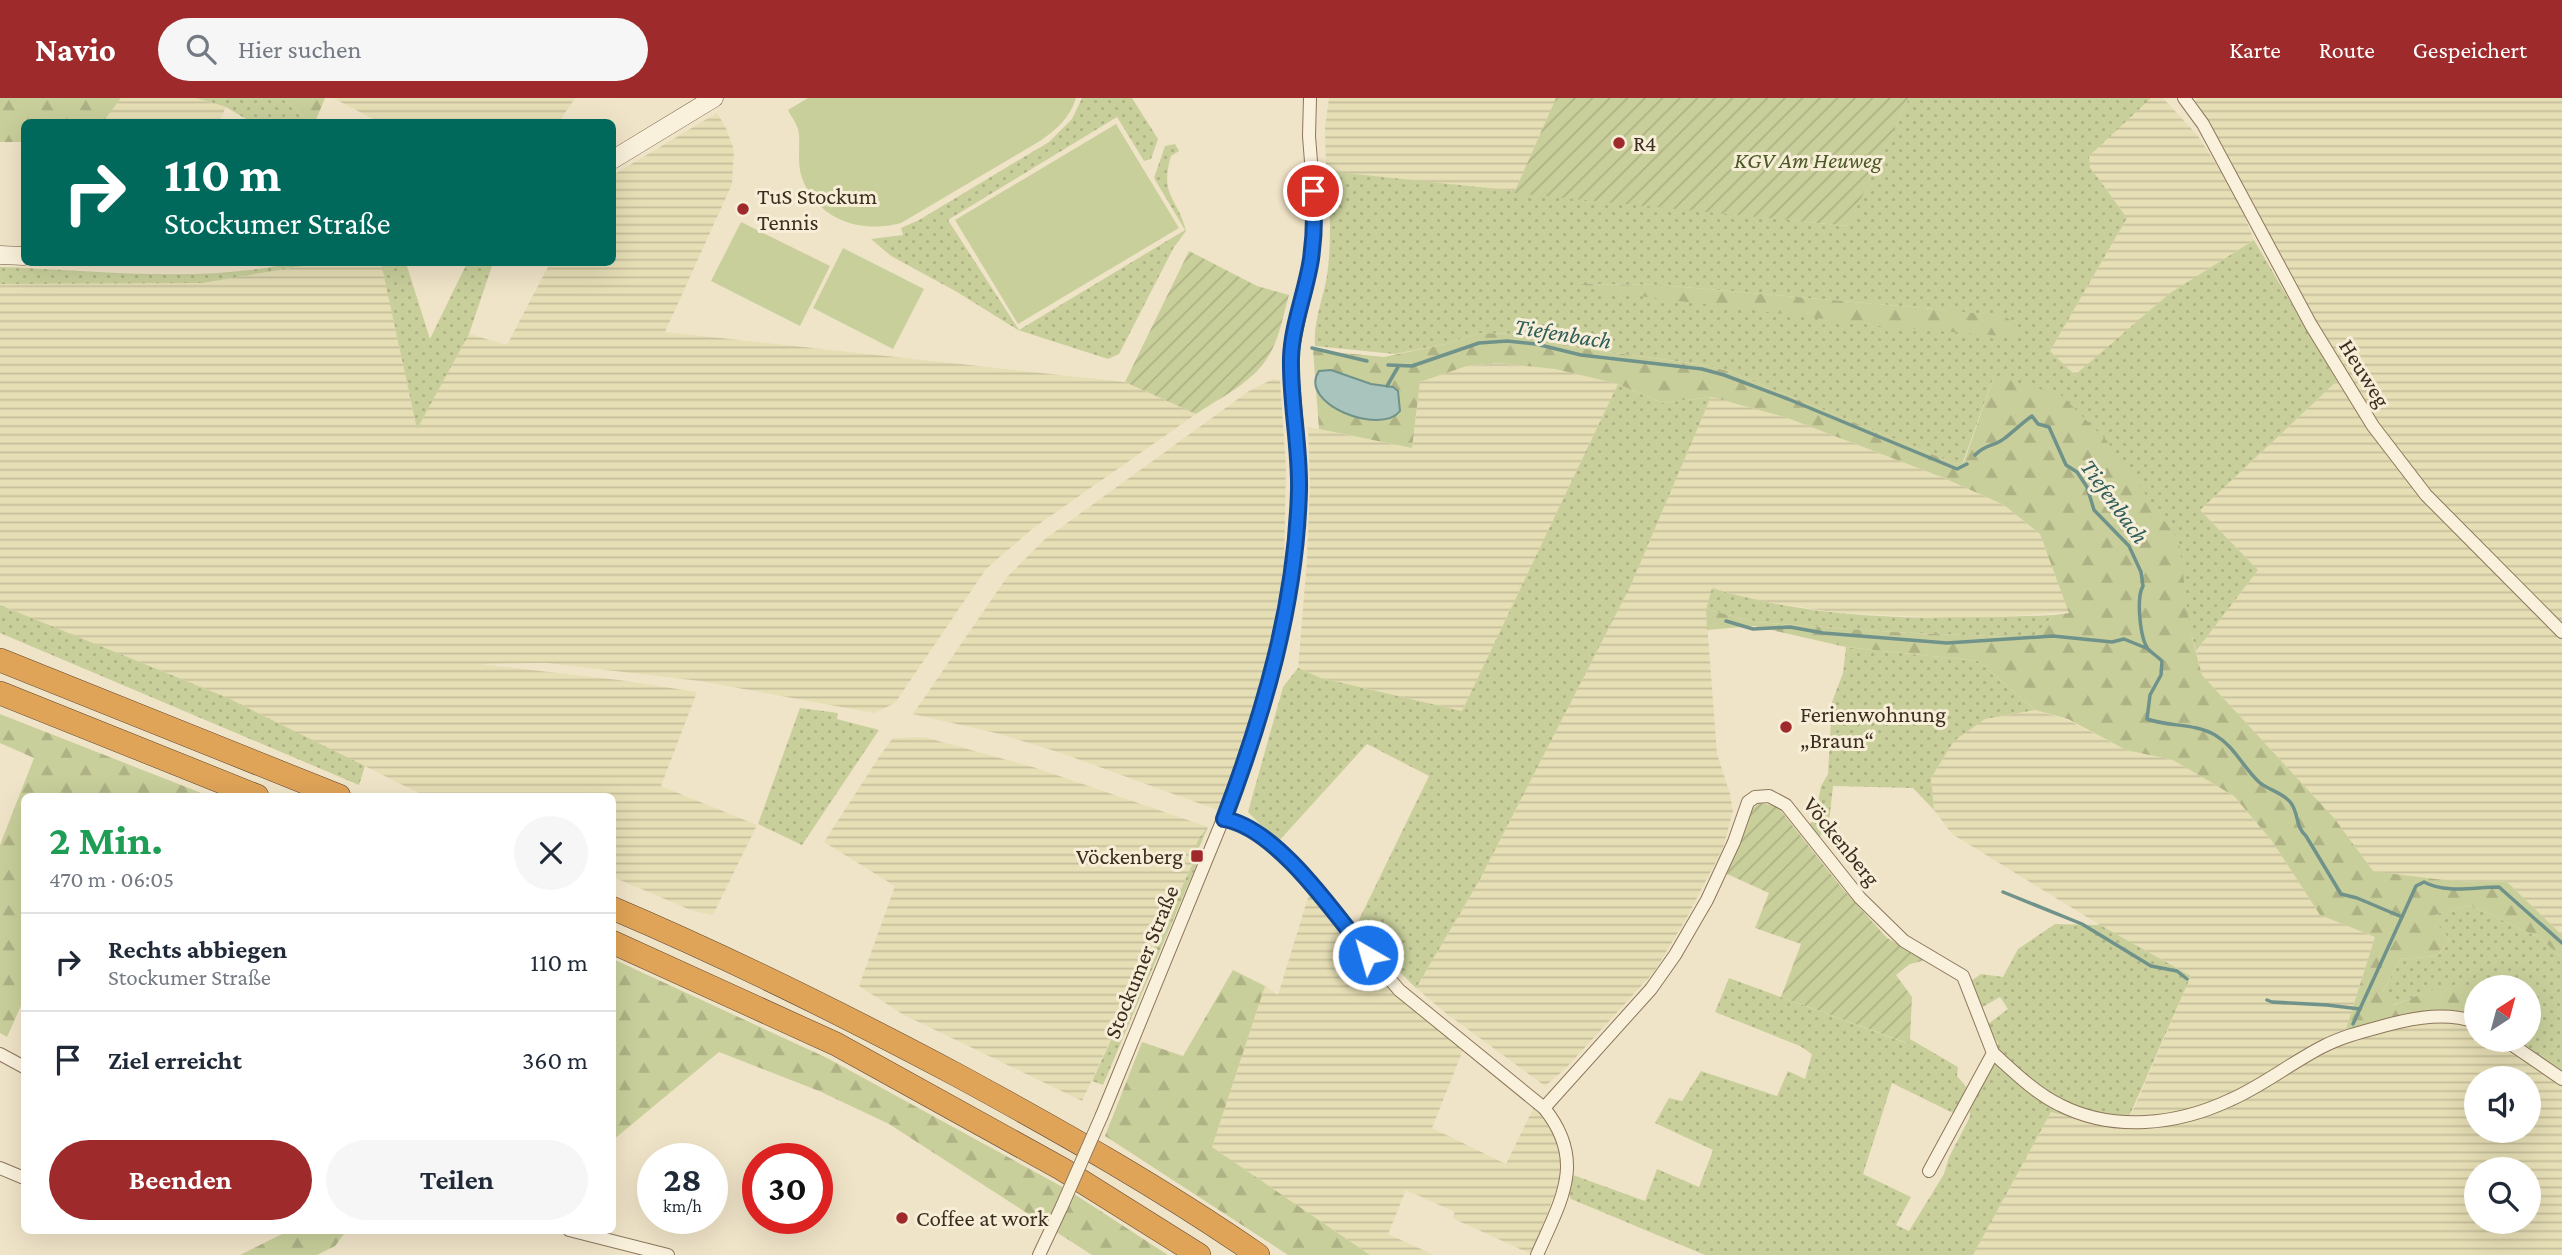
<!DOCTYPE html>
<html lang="de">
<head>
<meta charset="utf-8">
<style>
  body { margin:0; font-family:"Crimson Pro",serif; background:#f6f6f7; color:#1f2937; height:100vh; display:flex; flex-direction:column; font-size:26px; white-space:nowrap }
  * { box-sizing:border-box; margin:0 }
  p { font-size:23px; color:#747a83 }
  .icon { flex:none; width:38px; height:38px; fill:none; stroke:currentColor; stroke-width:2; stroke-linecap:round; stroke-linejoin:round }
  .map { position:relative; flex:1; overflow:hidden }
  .panel { position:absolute; left:21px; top:695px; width:595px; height:441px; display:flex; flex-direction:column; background:#fff; border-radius:10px; box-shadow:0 7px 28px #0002 }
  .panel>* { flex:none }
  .banner { position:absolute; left:21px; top:21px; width:595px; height:147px; border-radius:10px; box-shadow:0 7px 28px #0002; background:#00695c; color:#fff; overflow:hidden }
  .needle { width:46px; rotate:36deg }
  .buttons { position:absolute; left:2464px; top:877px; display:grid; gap:14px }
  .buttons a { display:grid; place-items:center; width:77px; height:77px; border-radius:50%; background:#fff; box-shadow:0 7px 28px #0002; font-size:35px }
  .speed { position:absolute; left:637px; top:1045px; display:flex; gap:14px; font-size:35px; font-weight:700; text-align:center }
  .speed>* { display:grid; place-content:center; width:91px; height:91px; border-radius:50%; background:#fff; box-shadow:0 7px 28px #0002; line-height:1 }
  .speed small { font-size:18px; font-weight:400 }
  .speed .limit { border:10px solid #d22; background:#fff; color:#111 }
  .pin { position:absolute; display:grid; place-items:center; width:60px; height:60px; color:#fff; margin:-30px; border:4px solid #fff; border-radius:50%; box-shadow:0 2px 7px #0007 }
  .me { position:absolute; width:77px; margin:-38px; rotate:322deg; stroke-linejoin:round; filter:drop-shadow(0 0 5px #0008) }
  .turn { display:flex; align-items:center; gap:24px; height:147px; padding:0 28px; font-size:32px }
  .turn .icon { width:91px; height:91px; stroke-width:2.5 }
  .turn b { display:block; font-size:49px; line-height:60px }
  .round { display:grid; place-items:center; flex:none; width:74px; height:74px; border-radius:37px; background:#f6f6f7 }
  .overview { display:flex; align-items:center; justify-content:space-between; height:119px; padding:0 28px }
  h1 { font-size:42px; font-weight:700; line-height:52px; color:#1e9e55 }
  .button { display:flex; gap:14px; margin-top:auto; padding:14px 28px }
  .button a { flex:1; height:80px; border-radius:42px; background:#9e2a2b; color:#fff; font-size:28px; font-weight:700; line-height:80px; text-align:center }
  .button a+a { background:#f6f6f7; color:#1f2937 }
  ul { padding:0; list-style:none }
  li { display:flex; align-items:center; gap:21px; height:98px; padding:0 28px; border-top:2px solid #e0e1e3 }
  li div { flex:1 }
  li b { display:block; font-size:26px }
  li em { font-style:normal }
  header { display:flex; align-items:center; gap:42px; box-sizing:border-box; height:98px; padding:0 35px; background:#9e2a2b; color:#fff }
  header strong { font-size:33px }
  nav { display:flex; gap:38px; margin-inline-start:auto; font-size:24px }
  .search { width:490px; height:63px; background:#f6f6f7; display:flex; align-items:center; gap:18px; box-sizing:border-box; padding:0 24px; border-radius:38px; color:#747a83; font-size:26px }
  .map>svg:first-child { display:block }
  .farmland { fill:url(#farmland-rules); fill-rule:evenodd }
  .grass { fill:url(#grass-dots); fill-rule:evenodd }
  .forest { fill:url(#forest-firs) }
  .park { fill:#c9cf9b }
  .garden { fill:url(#garden-furrows) }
  .water { fill:#a9c4bc; stroke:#6f938a; stroke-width:2 }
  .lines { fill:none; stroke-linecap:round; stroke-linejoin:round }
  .stream { stroke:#6f938a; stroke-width:3.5 }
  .minor-casing { stroke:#8d765c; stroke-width:14 }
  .secondary-casing { stroke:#6f573f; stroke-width:19 }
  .motorway-casing { stroke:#5b4430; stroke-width:24 }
  .minor { stroke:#faf1dc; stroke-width:12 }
  .secondary { stroke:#faf1dc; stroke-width:18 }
  .motorway { stroke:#e0a458; stroke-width:23 }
  .minor-bridge-casing { stroke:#8d765c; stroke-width:14; stroke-linecap:butt }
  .minor-bridge { stroke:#faf1dc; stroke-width:12 }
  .route-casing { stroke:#114b97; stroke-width:18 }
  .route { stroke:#1a73e8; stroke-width:12 }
  .poi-dot { fill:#9e2a2b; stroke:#f7eed8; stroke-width:2.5 }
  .labels { text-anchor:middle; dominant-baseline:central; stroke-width:6; stroke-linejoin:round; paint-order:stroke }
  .poi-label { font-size:23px; fill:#3d2e20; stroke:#f7eed8; text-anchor:start }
  .park-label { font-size:23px; font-style:italic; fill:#4d5a26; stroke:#f7eed8 }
  .street-label { font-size:23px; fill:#3d2e20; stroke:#f7eed8 }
  .water-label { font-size:24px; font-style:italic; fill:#2f5d5a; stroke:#f7eed8 }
</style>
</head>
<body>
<header>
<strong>Navio</strong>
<div class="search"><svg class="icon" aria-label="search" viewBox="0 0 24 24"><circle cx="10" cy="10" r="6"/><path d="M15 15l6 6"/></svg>Hier suchen</div>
<nav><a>Karte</a><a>Route</a><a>Gespeichert</a></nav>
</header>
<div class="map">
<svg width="2562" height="1157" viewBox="0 0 2562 1157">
  <defs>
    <pattern id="farmland-rules" width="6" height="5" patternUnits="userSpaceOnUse" patternTransform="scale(1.75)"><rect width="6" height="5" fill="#e6deb5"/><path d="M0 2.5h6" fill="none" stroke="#c6bf9b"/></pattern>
    <pattern id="grass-dots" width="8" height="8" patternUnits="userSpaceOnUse" patternTransform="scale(1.75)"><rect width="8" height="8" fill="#c9cf9b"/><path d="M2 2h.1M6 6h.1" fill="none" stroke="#aeb285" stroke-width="1.8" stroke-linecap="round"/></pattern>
    <pattern id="forest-firs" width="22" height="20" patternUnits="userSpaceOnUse" patternTransform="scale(1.75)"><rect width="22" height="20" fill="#c9cf9b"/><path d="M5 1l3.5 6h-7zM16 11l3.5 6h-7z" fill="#aeb285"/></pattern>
    <pattern id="garden-furrows" width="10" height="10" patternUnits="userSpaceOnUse" patternTransform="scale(1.75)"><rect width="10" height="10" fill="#c9cf9b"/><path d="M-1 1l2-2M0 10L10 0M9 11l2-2" fill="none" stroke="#aeb285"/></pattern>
  </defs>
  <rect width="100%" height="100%" fill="#f0e4c8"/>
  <!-- farmland -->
  <g class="farmland">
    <polygon points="121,0 196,0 226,9 219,24 103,24"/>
    <polygon points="333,0 575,0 559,24 379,24"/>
    <polygon points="1329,0 1556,0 1514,95 1326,73 1325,29"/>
    <polygon points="2151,0 2163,0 2198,38 2236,97 2254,142 2170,195 2076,278 2050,253 2127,120 2090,69 2088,58"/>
    <polygon points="2197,0 2562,0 2562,530 2422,387 2375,327 2321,236 2195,3"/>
    <polygon points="717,15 726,30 734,52 732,86 665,234 1125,284 1196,316 1032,431 986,471 895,605 874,615 700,583 547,565 479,566 619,582 697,594 661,688 757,727 713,817 693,813 613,779 612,698 425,698 228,600 0,507 0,186 203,185 321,165 381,165 417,330 469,236 507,247 550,165 612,164 613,77"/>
    <polygon points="1497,265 1555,271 1618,286 1462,613 1321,580 1298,570 1307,462 1310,386 1308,329 1412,350 1420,284 1467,268"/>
    <polygon points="1273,281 1280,282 1286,369 1284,469 1262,587 1230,691 1220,713 1061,655 1000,636 913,616 1007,479 1045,441 1249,293"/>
    <polygon points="2337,283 2369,333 2404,380 2484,465 2562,540 2562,837 2506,783 2481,784 2431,782 2373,773 2334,720 2202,577 2196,553 2258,472 2200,412"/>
    <polygon points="1711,299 1785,319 1944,380 2004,407 2040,436 2069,514 1968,521 1840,515 1754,502 1712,490 1706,511 1717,656 1730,696 1733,713 1723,750 1686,821 1654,874 1566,970 1545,988 1447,916 1416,890 1479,783 1630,489"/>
    <polygon points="2035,612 2068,622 2126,652 2173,662 2234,698 2272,743 2320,817 2375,839 2345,934 2231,998 2190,1014 2148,1019 2131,1017 2191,878 2100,827 1952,736 1934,712 1931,680 1954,643 1984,621"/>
    <polygon points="924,639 1036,670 1208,729 1202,735 1192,759 1194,763 1082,1003 904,917 859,888 895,788 824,744 881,656 893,640"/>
    <polygon points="1310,793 1395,896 1463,952 1432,1030 1506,1066 1534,1009 1558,1041 1561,1059 1562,1078 1531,1156 1452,1120 1455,1114 1406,1092 1388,1136 1434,1157 1370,1157 1212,1049 1265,888 1278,897"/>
    <path d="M2455,923L2476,930V942H2499L2562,989V1157H1973L2051,1014L2094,1025L2172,1026L2330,948L2412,926ZM2476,980H2529V1032H2476ZM2476,1071H2529V1124H2476Z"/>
  </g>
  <!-- grass -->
  <g class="grass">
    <polygon points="196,0 282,0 310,24 251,24 226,9"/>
    <path d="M1082,0H1132L1158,41L1151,61L1144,63L1117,19L948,122L1019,232L1185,132L1154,80L1165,48L1175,46L1179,53L1171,58C1159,98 1178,100 1186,133L1174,149L1119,256L1108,261L1018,232L957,194L891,158L871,141L903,137L901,130L919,122L1049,44L1072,21Z"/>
    <path d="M1909,0H2151L2089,58L2090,69L2127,120L2050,253L2075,277L2170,195L2254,142L2337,283L2200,412L2258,472L2196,553L2190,532L1994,278L1963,364L1956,366L1731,274L1705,267L1563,248L1549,237L1478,235L1446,246L1395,256L1315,248C1313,224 1323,201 1327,178C1332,143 1330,109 1326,73L1847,128ZM1584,186L1660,187L1956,213Z"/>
    <path d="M291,165H321L203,185L0,186V169C94,172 199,186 291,165Z"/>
    <polygon points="381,165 406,165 430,241 467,165 493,165 469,236 417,331"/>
    <polygon points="1618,286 1662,305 1711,299 1630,489 1479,783 1416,890 1355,830 1429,678 1367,646 1278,744 1248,714 1283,589 1298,570 1321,580 1462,613"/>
    <path d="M1712,490C1822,524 1940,522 2054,517L2032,540L1893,534L1754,524L1706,511Z"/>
    <polygon points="0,507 228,600 365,668 359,687 0,535"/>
    <polygon points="1846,549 1978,563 2035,612 1985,621 1954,643 1931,680 1934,712 1913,690 1833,688 1829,725 1818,741 1808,728 1815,720 1821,688 1828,676 1832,604 1843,575"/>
    <polygon points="800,610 838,615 837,621 879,632 802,747 758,726"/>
    <path d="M1208,729L1195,759L1199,761L1103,987L1092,983L1194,763C1192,752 1200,736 1208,729Z"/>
    <polygon points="2470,807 2540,840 2562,860 2562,989 2499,942 2529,942 2529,889 2476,889 2476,895 2444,888 2393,907 2383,893 2401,861 2437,858 2450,842 2430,818"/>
    <polygon points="2055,826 2100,827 2191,878 2128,1021 2094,1025 2051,1014 1973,1157 1705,1157 1571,1101 1568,1094 1573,1077 1645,1103 1657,1071 1699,1089 1713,1052 1655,1025 1669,1000 1682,1003 1701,973 1777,998 1788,973 1805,981 1812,956 1800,948 1715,914 1729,880 1906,945 1910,941 1958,969 1957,978 1968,991 1955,1016 1892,985 1863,1076 1911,1099 1896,1127 1909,1133 1944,1076 1949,1059 1970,1019 1969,1005 1995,962 1998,945 1991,936 1988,926 2008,911 2000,899 1979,911 1968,885 1981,876 2003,879 2018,851"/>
  </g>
  <!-- forest -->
  <g class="forest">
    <polygon points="0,0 121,0 103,24 24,24 24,44 0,44"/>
    <polygon points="282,0 325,0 315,24 310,24"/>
    <polygon points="1581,186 1660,187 1956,213 2006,219 2024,234 2004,238 1888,229 1599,193"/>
    <path d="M1478,235L1549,237L1563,248L1705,267L1731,274L1956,366L1964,364L1994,278L2061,297L2107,343L2179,443L2190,532L2202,577L2334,720L2373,773C2417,779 2461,786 2506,783L2562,837V860L2540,840L2470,807L2431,818L2450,842L2437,858L2401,861L2383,893L2394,907L2444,887L2476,895V918L2452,912L2400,917L2345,934L2375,839L2320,817L2272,743L2234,698L2173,662L2126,652L2068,621L2035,612L1978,563L1846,549L1754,528L1707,532L1706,511L1754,524L1893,534L2032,540L2054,517L2069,515L2040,436L2004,407L1944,380L1785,319L1711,299L1662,305L1618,286L1555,271L1497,265L1467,268L1420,284L1412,350L1319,331L1313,252L1384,259L1446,246Z"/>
    <polygon points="0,616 209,698 24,698 24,901 7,939 0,935 0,747 34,660 0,645"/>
    <polygon points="613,861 827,960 1068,1092 1168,1157 1092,1157 889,1026 819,993 719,954 613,1042"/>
    <polygon points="1233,872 1265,888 1212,1049 1370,1157 1288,1157 1105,1038 1142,944 1183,958"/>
    <polygon points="290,1132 347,1132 335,1148 317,1157 240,1157"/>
  </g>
  <!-- park -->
  <g class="park">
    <path d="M808,0H1076C1070,20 1056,32 1040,43L901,125C862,136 817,122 802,80C797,66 800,51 799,37C799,28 792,20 788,12Z"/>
    <polygon points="1116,26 1179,130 1018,226 955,122"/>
    <polygon points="741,124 830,168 800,228 711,183"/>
    <polygon points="843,150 924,191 893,251 813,210"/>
  </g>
  <!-- garden -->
  <g class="garden">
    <polygon points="1556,0 1909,0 1848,128 1514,95"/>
    <path d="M1189,153L1257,188L1289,197C1283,217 1280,240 1268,259C1253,284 1220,300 1196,316L1125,284Z"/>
    <polygon points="1759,705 1777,708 1842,790 1887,840 1926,862 1910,866 1896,877 1912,899 1910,941 1907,945 1781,899 1801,846 1755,830 1769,795 1727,776 1751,712"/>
  </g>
  <!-- water -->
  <path class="water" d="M1331,272L1371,286L1393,289L1398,293L1400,313C1381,338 1297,306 1319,273Z"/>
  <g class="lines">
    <!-- stream -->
    <g class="stream">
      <polyline points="1312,250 1367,263"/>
      <polyline points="1388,267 1412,268 1479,245 1507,243 1536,246 1581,257 1702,271 1724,277 1788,301 1957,371 1967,366"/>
      <polyline points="1387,288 1398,269"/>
      <path d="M1975,357C1987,345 1994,349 2005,340C2014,333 2022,325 2032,318L2038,326L2049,329L2066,367L2077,374L2087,389L2094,412L2129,448L2141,474L2143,488C2136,500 2140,540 2148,551C2152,555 2158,559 2162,563L2161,577L2150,597L2147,621C2169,629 2195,625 2215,637C2234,648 2243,669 2259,684C2268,692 2284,695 2291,705C2299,716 2295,728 2306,738L2341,796L2357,800L2402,819L2416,788L2424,784C2447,796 2474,789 2499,789L2562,845"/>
      <polyline points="1726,523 1753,531 1790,529 1823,535 1947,545 2053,538 2112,544 2124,541 2146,550"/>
      <polyline points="2003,794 2082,826 2151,868 2177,873 2187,881"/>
      <polyline points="2267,902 2272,904 2327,907 2360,911"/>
      <polyline points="2353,926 2402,819"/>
    </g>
    <defs>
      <g id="minor">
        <polyline points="2184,0 2203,26 2311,227 2373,328 2426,397 2562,534"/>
        <path d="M1224,721C1245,724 1266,742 1283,755L1399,892L1544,1010C1587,1063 1561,1102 1537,1157"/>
        <polyline points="2505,942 2562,981"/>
        <path d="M1993,955C2013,973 2035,995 2060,1007C2113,1034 2177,1027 2230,1002C2262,988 2291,965 2322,949C2343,938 2365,933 2387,927C2417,919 2447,914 2476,924"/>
        <polyline points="0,956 24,969"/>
        <polyline points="1544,1010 1651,891 1675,857 1707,802 1734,744 1748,704 1755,699 1769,698 1786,707 1860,800 1904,843 1963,878 1993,955 1929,1073"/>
        <polyline points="1102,1017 1232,699 1253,640 1281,539 1296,448 1299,392 1299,355 1291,259 1311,162 1315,115 1309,38 1310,0"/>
        <polyline points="0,1070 24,1080"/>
        <polyline points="569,1132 668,1157"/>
        <polyline points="1039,1157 1062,1108"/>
      </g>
      <g id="secondary">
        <polyline points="612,62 714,0"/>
        <polyline points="0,157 24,158"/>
      </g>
      <g id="motorway">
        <polyline points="0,562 339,698"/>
        <polyline points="0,595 257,698"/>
        <path d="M612,810C730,860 844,917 957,977C1060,1033 1161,1090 1258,1157"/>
        <polyline points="612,844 836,946 1062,1071 1199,1157"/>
      </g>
    </defs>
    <!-- minor casing -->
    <use href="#minor" class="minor-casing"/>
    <!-- secondary casing -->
    <use href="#secondary" class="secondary-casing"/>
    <!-- motorway casing -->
    <use href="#motorway" class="motorway-casing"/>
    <!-- minor -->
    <use href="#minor" class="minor"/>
    <!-- secondary -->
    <use href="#secondary" class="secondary"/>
    <!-- motorway -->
    <use href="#motorway" class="motorway"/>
    <defs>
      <polyline id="minor-bridge" points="1062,1108 1102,1017"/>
    </defs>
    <!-- minor-bridge casing -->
    <use href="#minor-bridge" class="minor-bridge-casing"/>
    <!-- minor-bridge -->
    <use href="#minor-bridge" class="minor-bridge"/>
  </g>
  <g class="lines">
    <defs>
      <path id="route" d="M1313,93C1315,116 1314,139 1311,161C1306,194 1292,227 1291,260C1290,304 1300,348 1299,392C1296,506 1264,615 1224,721C1277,730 1335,816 1368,857"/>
    </defs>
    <!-- route casing -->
    <use href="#route" class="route-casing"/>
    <!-- route -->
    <use href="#route" class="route"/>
  </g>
  <!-- markers -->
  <g class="poi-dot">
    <circle cx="1619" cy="45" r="7"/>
    <circle cx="743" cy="111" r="7"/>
    <circle cx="1786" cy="629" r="7"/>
    <rect x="1190" y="751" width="14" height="14" rx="3.5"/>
    <circle cx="902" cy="1120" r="7"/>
  </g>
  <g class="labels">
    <!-- poi labels -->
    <g class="poi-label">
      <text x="1633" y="45">R4</text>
      <text x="757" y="98">TuS Stockum<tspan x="757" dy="26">Tennis</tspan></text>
      <text x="1800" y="616">Ferienwohnung<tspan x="1800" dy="26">„Braun“</tspan></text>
      <text x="1183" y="758" text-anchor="end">Vöckenberg</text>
      <text x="916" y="1120">Coffee at work</text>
    </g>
    <!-- park labels -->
    <g class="park-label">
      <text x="1808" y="62">KGV Am Heuweg</text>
    </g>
    <!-- street labels -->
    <g class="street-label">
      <text transform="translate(2365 275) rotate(58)">Heuweg</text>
      <text transform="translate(1842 743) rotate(51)">Vöckenberg</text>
      <text transform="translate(1141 864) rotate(-68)">Stockumer Straße</text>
    </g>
    <!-- water labels -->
    <g class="water-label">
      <text transform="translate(1563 235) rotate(9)">Tiefenbach</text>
      <text transform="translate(2115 403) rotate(54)">Tiefenbach</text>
    </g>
  </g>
</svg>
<div class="buttons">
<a><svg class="needle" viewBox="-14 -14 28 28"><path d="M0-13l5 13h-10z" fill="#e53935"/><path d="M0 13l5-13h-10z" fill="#747a83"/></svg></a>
<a><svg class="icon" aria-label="sound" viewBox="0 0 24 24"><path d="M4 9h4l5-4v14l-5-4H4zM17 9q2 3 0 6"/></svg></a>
<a><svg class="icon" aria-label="search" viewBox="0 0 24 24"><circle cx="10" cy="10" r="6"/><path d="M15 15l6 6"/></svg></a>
</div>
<div class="speed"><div>28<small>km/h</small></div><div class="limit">30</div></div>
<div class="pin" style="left:1313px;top:93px;background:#d93025"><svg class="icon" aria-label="arrive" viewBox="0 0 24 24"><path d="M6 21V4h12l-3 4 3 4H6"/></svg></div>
<svg class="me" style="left:1368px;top:857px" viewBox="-20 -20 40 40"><circle r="17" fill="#1a73e8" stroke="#fff" stroke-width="3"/><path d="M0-11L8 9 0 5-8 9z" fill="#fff"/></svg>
<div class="banner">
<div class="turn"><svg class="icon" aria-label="right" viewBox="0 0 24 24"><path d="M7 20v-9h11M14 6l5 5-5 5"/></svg><div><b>110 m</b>Stockumer Straße</div></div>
</div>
<section class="panel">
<div class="overview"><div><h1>2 Min.</h1><p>470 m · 06:05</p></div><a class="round"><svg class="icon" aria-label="close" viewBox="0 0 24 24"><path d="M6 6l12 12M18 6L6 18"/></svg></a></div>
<ul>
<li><svg class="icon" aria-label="right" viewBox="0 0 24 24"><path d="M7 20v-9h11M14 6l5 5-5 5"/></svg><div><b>Rechts abbiegen</b><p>Stockumer Straße</p></div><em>110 m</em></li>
<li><svg class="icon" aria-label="arrive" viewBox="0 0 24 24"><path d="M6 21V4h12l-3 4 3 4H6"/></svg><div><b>Ziel erreicht</b></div><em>360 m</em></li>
</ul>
<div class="button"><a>Beenden</a><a>Teilen</a></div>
</section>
</div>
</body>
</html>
